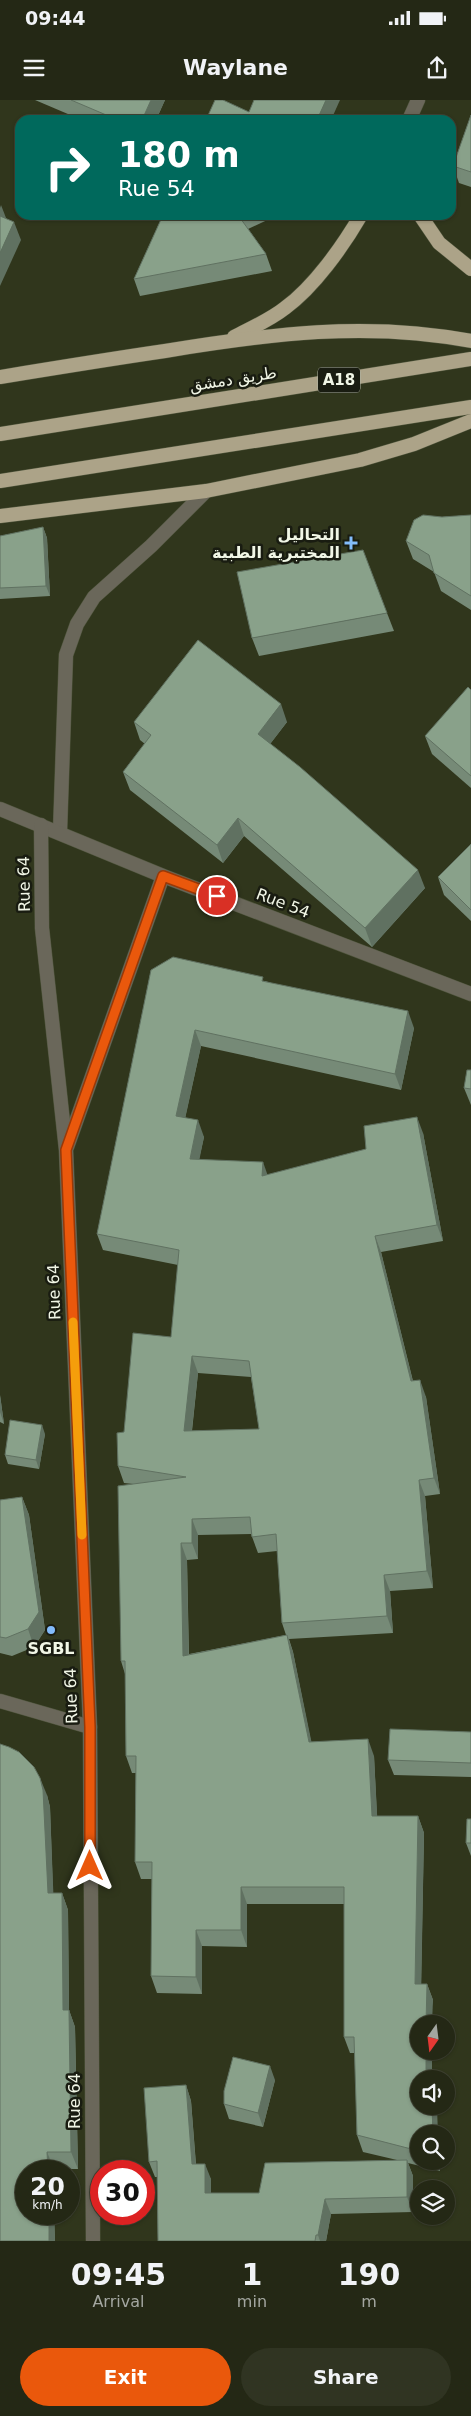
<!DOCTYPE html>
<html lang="en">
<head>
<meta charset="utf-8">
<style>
  body { margin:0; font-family:"DejaVu Sans","Noto Naskh Arabic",sans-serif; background:#303422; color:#f1f3f6; height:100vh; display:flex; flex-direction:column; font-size:19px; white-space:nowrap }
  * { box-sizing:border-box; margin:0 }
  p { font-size:16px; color:#a3a6a0 }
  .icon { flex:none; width:28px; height:28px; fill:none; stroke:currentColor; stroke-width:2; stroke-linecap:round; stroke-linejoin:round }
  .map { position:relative; height:2141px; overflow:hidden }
  .sheet { display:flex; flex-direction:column; background:#242815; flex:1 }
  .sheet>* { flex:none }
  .guide { position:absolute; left:15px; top:15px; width:441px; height:105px; border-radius:15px; box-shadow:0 1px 4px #0004,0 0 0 1px #414434; background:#00695c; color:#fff; overflow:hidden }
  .needle { width:32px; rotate:194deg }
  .buttons { position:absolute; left:410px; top:1915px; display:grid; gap:10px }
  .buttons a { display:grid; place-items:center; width:45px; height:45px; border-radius:50%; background:#242815; box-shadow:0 1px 4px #0004,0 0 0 1px #414434; font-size:25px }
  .speed { position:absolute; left:15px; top:2060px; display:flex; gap:10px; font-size:25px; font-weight:700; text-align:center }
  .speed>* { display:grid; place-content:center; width:65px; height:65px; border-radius:50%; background:#242815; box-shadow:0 1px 4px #0004,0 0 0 1px #414434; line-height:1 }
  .speed small { font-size:12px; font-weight:400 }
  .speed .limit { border:8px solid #d22; background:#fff; color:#111 }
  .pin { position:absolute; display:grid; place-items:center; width:42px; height:42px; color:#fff; margin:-21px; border:2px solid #fff; border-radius:50%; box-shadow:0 1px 5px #0007 }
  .me { position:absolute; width:55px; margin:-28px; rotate:0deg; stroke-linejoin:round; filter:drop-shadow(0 0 4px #0008) }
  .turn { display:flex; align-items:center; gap:18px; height:105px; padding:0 20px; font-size:22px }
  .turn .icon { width:65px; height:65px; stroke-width:2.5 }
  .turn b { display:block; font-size:35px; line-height:42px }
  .eta { display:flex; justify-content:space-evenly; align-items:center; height:85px; text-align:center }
  .eta b { font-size:30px; font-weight:700; line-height:35px }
  .button { display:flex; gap:10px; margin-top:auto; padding:10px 20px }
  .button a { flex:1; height:58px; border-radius:30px; background:#ea580c; color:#fff; font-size:20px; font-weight:700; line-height:58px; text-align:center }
  .button a+a { background:#303422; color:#f1f3f6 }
  .status { display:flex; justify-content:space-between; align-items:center; height:35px; padding:0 25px; background:#242815; direction:ltr }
  .status svg { height:14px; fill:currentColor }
  header { display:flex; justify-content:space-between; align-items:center; height:65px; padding:0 20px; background:#242815; font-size:22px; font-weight:700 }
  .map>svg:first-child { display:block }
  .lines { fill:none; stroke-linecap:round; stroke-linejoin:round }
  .service-casing { stroke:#4f553c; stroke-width:15 }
  .minor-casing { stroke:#4f553c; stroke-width:15 }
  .trunk-casing { stroke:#4f553c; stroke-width:15 }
  .service { stroke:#6a675a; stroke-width:14 }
  .minor { stroke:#6a675a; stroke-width:14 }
  .trunk { stroke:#aca388; stroke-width:14 }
  .wall { fill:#768a77; fill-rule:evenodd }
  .shaded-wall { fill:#607161 }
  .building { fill:#89a18a; stroke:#607161; fill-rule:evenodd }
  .route-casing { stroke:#983908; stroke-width:12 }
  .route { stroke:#ea580c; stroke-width:9 }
  .slow { stroke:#f59e0b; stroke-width:9 }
  .poi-dot { fill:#83bcfb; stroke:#191c11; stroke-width:2 }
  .labels { text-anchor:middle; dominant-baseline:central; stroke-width:5; stroke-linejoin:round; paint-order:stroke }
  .shield { fill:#191c11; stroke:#b0b5a6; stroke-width:1 }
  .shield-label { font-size:15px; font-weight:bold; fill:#f1f6e6 }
  .street-label { font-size:16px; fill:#f1f6e6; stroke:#191c11 }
  .poi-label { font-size:16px; font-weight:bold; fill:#f1f6e6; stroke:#191c11; text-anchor:end }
</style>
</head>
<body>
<div class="status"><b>09:44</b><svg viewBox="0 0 49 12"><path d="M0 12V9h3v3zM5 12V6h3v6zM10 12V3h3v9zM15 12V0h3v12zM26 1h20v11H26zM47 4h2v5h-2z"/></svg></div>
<header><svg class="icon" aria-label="menu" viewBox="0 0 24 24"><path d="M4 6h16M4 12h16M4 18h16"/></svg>Waylane<svg class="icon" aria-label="share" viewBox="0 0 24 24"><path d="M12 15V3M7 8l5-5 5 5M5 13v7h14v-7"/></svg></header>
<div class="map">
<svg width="471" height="2141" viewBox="0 0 471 2141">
  <rect width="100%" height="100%" fill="#30361c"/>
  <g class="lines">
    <defs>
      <polyline id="service" points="60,732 66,555 77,524 94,497 151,446 206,391"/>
      <g id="minor">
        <polyline points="409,20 418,0"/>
        <polyline points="0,709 163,776 471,894"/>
        <polyline points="41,725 42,828 66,1050 90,1627 93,2141"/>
        <polyline points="67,1047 163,776"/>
        <polyline points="0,1601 90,1627"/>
      </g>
      <g id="trunk">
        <polyline points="420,115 439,143 471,169"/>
        <path d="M234,237C251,228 270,220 285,208C314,187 343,146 361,115"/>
        <path d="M0,277C55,268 110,259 165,251C268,234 367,221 471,241"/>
        <polyline points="0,334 471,259"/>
        <polyline points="0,381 471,307"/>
        <polyline points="0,416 206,391 360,360 414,344 471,321"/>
      </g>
    </defs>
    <!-- service casing -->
    <use href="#service" class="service-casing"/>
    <!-- minor casing -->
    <use href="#minor" class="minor-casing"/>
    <!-- trunk casing -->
    <use href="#trunk" class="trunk-casing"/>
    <!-- service -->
    <use href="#service" class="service"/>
    <!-- minor -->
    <use href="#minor" class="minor"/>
    <!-- trunk -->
    <use href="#trunk" class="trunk"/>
  </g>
  <!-- wall -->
  <g class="wall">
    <polygon points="35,0 165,0 156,20 82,20"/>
    <polygon points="471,15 471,87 459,83 453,66"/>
    <polygon points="163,115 278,115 248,129 266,154 272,171 140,196 134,179"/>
    <polygon points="471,415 471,510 441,491 434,472 413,459 406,441 442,417"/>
    <polygon points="43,427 47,438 50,496 0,499 0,436"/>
    <polygon points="387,513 394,531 259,556 252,538"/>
    <polygon points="471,590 471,688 432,654 425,636"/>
    <polygon points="134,622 287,622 270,644 425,788 372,847 244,736 223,763 130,690 123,672 145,644 140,640"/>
    <polygon points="471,744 471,821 444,795 438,777"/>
    <path d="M151,870L265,881L414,928L401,990L201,946L185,1018L204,1037L199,1059L267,1075L366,1049L423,1033L443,1141L381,1152L413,1281L426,1297L440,1394L425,1396L433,1488L390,1491L393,1533L289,1539L293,1552L311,1642L374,1656L377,1716H418L424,1733L421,1884H427L433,1900L419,1979L437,2008L419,2034V2061H440V2071L408,2063L413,2076V2112L331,2114L326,2141H158L157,2077H155L149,2062L186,1985L191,2001L196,2064L211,2079V2093H259L397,2060L363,2052L357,2035L355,1953H350L344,1937V1804H247V1847L202,1846V1894L157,1893L151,1876L152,1779H141L135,1762L136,1673H132L126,1656L125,1574L121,1561L133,1384L124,1383L118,1366L124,1332L171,1237L178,1165L103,1150L97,1134ZM198,1273L251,1277L259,1329L192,1331ZM251,1434L258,1453L277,1451L282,1523L286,1535L189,1554L187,1460L198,1459V1435Z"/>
    <polygon points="471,970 471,1005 464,988"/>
    <polygon points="0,1295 4,1324 0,1322"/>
    <polygon points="45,1334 39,1369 8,1364 5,1355"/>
    <polygon points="22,1397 29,1415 45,1530 34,1547 12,1556 0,1553 0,1400"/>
    <polygon points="471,1632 471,1677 394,1675 388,1660"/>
    <polygon points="47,1695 50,1707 53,1793 62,1793 68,1810 69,1910 75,1927 78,2069 54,2069 54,2071 26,2071 54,2114 55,2141 0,2141"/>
    <polygon points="471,1719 471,1756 466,1743"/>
    <polygon points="275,1980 263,2027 229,2019 224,2004"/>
  </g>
  <!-- shaded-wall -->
  <g class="shaded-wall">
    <polygon points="151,0 165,0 156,20 142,20"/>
    <polygon points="326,0 340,0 331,20 317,20"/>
    <polygon points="1,105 8,123 0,124 0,108"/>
    <polygon points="14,122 21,140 0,186 0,153"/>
    <polygon points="43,427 47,438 50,496 46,486"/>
    <polygon points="281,604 287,622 264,652 258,634"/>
    <polygon points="238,718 244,736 223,763 217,745"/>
    <polygon points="418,770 425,788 372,847 365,828"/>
    <polygon points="408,911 414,928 401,990 395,974"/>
    <polygon points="195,930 201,946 182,1033 176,1016"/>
    <polygon points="417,1017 423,1033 443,1141 437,1125"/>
    <polygon points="198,1020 204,1037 196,1076 190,1059"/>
    <polygon points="263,1062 269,1079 262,1076"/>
    <polygon points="375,1136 381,1152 417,1298 411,1281"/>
    <polygon points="192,1256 198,1273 190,1347 184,1331"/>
    <polygon points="420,1280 426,1297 440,1394 434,1378"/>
    <polygon points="0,1295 4,1324 0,1312"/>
    <polygon points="42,1325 45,1334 39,1369 36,1360"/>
    <polygon points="419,1380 425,1396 433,1488 427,1471"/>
    <polygon points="22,1397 29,1415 45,1530 34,1547 28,1529"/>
    <polygon points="192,1419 198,1435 198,1459 192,1443"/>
    <polygon points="181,1443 187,1460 189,1572 183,1556"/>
    <polygon points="384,1475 390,1491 393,1533 387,1516"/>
    <polygon points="287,1535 293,1552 315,1659 309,1642"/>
    <polygon points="368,1639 374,1656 378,1732 372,1716"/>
    <polygon points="40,1678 47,1695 50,1707 54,1810 48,1793"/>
    <polygon points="418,1716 424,1733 421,1900 415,1884"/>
    <polygon points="241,1787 247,1804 247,1847 241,1830"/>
    <polygon points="62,1793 68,1810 69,1910 75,1927 78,2069 71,2052 63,1910"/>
    <polygon points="196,1830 202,1846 202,1894 196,1877"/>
    <polygon points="427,1884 433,1900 432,1924 426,1924"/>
    <rect x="426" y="1951" width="6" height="28"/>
    <polygon points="270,1966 275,1980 263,2027 258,2013"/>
    <polygon points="186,1985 191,2001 197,2080 192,2064"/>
    <polygon points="432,2006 436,2006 437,2008 438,2034 433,2034"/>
    <polygon points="47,2052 54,2069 54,2071 48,2071"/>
    <polygon points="407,2060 413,2076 413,2112 407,2097"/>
    <polygon points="437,2061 440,2061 440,2071"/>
    <polygon points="205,2064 211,2079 211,2108 205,2093"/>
    <polygon points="325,2099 331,2114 326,2141 320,2141 318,2135"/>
    <polygon points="49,2114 54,2114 55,2141 49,2141"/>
  </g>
  <!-- building -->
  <g class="building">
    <polygon points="71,0 151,0 142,20 118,20"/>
    <polygon points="215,0 223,0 249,12 254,0 326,0 317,20 206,20"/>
    <polygon points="471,15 471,72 453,66"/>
    <polygon points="163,115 238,115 266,154 134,179"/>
    <polygon points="0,116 14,122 0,153"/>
    <polygon points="423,415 442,417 471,415 471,496 434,473 429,455 406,441 414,420"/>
    <polygon points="43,427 46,486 0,488 0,436"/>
    <polygon points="363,450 387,513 252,538 237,472"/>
    <polygon points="198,540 281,604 258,634 300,667 418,770 365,828 238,718 217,745 123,672 151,635 134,622"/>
    <polygon points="468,587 471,590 471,676 425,636"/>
    <polygon points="471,744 471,810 438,777"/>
    <path d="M173,857L263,877L262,881L408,911L395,974L195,930L176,1016L198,1020L190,1059L263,1062L262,1076L366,1049L364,1026L417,1017L437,1125L375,1136L411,1281L420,1280L434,1378L419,1380L427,1471L384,1475L387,1516L282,1523L276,1434L252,1437L250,1417L192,1419V1443H181L183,1556L287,1535L309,1642L368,1639L372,1716H418L415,1884H427L426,1924H419V1951H426V1979H419V2006H432L433,2034H419V2051L357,2035L354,1937H344V1787H241V1830H196V1877L151,1876L152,1762H135L136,1656H126L125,1561H121L118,1386L186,1377L118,1366L117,1333L124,1332L133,1233L171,1237L179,1150L97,1134L151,870ZM192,1256L249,1261L259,1329L184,1331Z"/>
    <polygon points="467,970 471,970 471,989 464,988"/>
    <polygon points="10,1320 42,1325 36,1360 5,1355"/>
    <polygon points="22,1397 39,1512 28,1529 6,1538 0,1537 0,1400"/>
    <polygon points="390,1629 471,1632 471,1663 388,1660"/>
    <polygon points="0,1644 9,1647 19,1652 34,1667 40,1678 43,1690 48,1793 62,1793 63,1910 69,1910 71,2052 47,2052 48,2071 26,2071 26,2114 49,2114 49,2141 0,2141"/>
    <polygon points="467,1719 471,1719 471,1743 466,1743"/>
    <polygon points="233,1957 270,1966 258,2013 224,2004 224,1991"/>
    <polygon points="186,1985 192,2064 205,2064 205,2093 259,2093 265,2063 407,2060 407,2097 325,2099 318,2135 316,2135 315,2141 158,2141 157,2061 149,2062 144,1988"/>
  </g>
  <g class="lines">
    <defs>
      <polyline id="route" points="90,1766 90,1627 66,1050 163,776 217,796"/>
    </defs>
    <!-- route casing -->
    <use href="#route" class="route-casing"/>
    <!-- route -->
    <use href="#route" class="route"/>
    <!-- slow -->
    <polyline class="slow" points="73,1222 82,1435"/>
  </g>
  <!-- markers -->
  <g class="poi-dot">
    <path d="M348.5 435.5h5v5h5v5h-5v5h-5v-5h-5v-5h5z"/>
    <circle cx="51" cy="1530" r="5"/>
  </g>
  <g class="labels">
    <!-- shield labels -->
    <rect class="shield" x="318" y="267.5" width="42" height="25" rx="4"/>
    <g class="shield-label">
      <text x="339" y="280">A18</text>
    </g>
    <!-- street labels -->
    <g class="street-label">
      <text transform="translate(233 279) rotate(-9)">طريق دمشق</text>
      <text transform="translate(24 784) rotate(-91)">Rue 64</text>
      <text transform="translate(283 803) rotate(21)">Rue 54</text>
      <text transform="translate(54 1192) rotate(-92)">Rue 64</text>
      <text transform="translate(71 1596) rotate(-92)">Rue 64</text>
      <text transform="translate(74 2001) rotate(-90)">Rue 64</text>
    </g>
    <!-- poi labels -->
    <g class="poi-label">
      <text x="340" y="434">التحاليل<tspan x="340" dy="18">المختبرية الطبية</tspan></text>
      <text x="51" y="1548" text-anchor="middle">SGBL</text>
    </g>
  </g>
</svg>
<div class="buttons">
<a><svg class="needle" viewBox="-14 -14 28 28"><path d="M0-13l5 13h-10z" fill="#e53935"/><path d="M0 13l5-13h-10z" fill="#a3a6a0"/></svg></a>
<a><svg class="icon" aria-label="sound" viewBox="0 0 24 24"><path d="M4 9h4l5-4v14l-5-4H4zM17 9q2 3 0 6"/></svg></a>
<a><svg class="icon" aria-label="search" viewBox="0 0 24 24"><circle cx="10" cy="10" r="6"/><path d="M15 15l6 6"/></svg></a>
<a><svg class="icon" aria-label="layers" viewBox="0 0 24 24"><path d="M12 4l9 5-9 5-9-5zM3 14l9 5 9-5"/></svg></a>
</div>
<div class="speed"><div>20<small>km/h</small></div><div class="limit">30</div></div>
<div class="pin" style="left:217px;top:796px;background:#d93025"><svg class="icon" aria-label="arrive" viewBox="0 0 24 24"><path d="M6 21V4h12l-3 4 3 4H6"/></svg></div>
<svg class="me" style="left:90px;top:1766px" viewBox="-20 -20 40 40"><path d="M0-17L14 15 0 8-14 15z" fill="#ea580c" stroke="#fff" stroke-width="4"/></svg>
<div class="guide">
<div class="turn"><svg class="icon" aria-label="right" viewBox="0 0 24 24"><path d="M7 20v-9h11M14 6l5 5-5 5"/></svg><div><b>180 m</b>Rue 54</div></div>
</div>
</div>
<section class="sheet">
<div class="eta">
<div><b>09:45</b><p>Arrival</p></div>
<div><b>1</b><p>min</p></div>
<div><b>190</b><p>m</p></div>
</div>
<div class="button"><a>Exit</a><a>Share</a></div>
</section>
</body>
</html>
